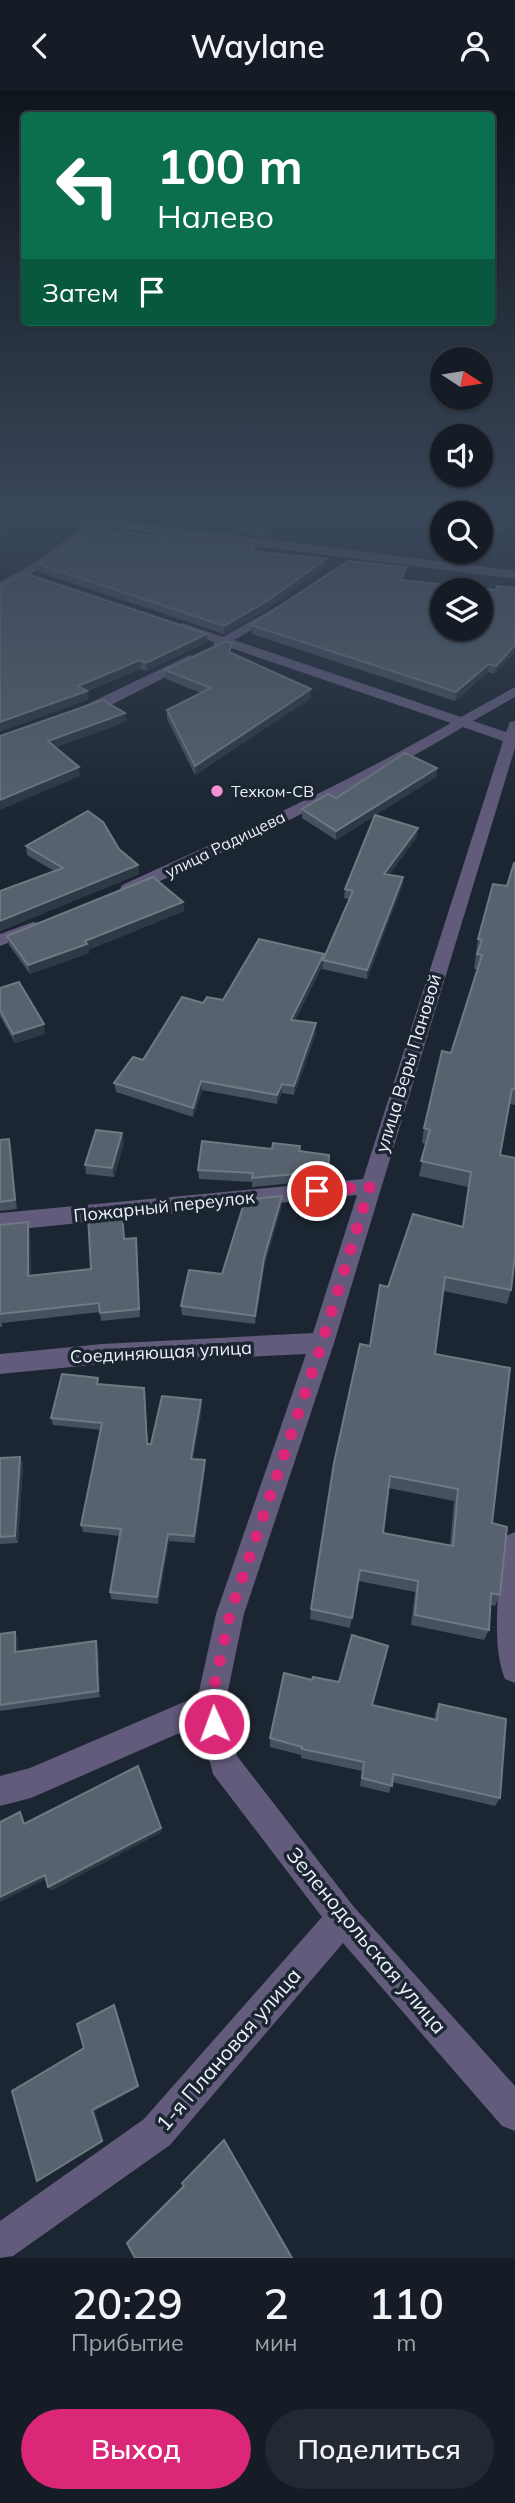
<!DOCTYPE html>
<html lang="ru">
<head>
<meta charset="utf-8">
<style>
  body { margin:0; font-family:Mulish,sans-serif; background:#222932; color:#f1f3f6; height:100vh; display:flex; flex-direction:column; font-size:26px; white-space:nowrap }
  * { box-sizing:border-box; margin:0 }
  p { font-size:23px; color:#9da1a7 }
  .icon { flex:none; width:38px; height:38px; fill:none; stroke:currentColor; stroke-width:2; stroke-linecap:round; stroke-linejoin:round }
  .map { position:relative; height:2167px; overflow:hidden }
  .side { display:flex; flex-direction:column; background:#151c26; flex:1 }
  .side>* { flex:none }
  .guide { position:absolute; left:21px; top:21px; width:474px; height:214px; border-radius:7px; box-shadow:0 2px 5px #0004,0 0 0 2px #343a43; background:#0b6e4f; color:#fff; overflow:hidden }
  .needle { width:46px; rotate:102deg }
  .buttons { position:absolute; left:430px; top:256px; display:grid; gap:14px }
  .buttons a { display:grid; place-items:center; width:63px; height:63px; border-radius:50%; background:#151c26; box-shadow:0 2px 5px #0004,0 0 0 2px #343a43; font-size:35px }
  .pin { position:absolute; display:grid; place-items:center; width:60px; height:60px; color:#fff; margin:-30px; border:4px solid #fff; border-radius:50%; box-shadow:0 2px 7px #0007 }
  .me { position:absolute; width:77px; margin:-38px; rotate:358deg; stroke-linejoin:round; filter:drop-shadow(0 0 5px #0008) }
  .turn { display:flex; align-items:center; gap:24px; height:147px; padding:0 21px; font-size:32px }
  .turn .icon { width:91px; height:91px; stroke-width:2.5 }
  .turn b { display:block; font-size:49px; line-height:60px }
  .then { display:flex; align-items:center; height:66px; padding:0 21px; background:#0003; gap:14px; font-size:26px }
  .eta { display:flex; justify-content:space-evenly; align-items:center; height:119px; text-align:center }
  .eta b { font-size:42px; font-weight:600; line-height:49px }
  .action { display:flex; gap:14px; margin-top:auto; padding:14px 21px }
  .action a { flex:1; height:80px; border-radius:42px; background:#db2777; color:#fff; font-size:28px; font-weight:600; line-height:80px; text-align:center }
  .action a+a { background:#222932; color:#f1f3f6 }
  header { display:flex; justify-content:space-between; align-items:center; height:91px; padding:0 21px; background:#151c26; font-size:32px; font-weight:600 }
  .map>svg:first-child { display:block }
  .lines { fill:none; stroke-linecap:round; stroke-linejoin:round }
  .minor { fill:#625b7b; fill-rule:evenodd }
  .wall { fill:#45515e; fill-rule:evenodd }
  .shaded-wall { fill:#2d3945 }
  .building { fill:#57626e; stroke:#6e7984; stroke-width:2; fill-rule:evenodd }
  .route { stroke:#db2777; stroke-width:12; stroke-dasharray:0 21.6 }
  .poi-dot { fill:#f491d3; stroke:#1c2632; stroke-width:2.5 }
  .labels { text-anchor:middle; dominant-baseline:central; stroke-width:7; stroke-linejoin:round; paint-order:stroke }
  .far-poi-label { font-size:16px; fill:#eaf1f9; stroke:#1c2632; text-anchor:start }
  .far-street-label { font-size:16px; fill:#eaf1f9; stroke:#1c2632 }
  .street-label { font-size:18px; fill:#eaf1f9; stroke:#1c2632 }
  .near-street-label { font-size:21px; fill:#eaf1f9; stroke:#1c2632 }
</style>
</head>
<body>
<header><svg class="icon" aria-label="back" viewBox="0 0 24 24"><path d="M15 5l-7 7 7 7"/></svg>Waylane<svg class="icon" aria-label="person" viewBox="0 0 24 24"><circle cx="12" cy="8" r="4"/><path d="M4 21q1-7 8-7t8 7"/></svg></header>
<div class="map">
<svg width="515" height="2167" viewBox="0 0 515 2167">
  <rect width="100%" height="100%" fill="#1c2632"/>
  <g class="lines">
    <!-- minor -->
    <g class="minor">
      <polygon points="57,427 99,427 515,480 515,488 98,435 44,475 0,500 0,491 36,471 86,433 62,430"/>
      <path d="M276,516L282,520L280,523L234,549L461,626L515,596V606L473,630L506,641L510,631L515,630V657L334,1252L244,1523L225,1614L237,1665L354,1816L515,1995V2040L502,2035L343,1852L170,2054L13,2165L0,2167V2130L144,2028L322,1826L213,1683L200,1633L31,1707L0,1715V1685L30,1677L198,1605L216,1523L306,1263L102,1273L0,1283V1263L102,1253L313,1242L357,1104L0,1140V1122L363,1088L503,650L463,636C358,699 245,751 134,802H122L120,798L122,794C233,744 345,693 451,632L225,555L214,556V551L176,536L182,532L223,546Z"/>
      <polygon points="190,564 197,568 195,571 113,613 80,624 73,620"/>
      <polygon points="33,831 39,832 42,836 39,840 0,855 0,843"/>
      <path d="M515,1441V1592L505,1588C490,1552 500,1493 502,1454L506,1445Z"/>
    </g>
  </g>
  <!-- wall -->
  <g class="wall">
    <polygon points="224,427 276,427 265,446 240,442"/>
    <polygon points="481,427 503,427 502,440 481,439"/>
    <polygon points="254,460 326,468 325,476 267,518 224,543 39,481 38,473"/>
    <polygon points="406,476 403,490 496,499 515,497 515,561 494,583 488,581 455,610 252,543 251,534"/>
    <polygon points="0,496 207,551 147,580 140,578 87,600 88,609"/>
    <polygon points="232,561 232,562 311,607 195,684 167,628 167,619 201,602 166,588 165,579"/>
    <polygon points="437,677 436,686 336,749 302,727 302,718 336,707"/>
    <polygon points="417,746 389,784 403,786 402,795 367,888 322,878 323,874 295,929 316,942 294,1004 282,1002 277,1013 202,999 193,1026 116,1001 114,992 143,969 203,912 223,909 324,867 349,808 344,807 345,798"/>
    <polygon points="26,755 119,758 139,783 0,840 0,800 54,780 27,764"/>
    <path d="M515,772V1014L510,1013L500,1064L511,1199L507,1213L443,1200L435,1263L492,1432L500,1504L495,1515L490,1514L489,1539L484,1549L411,1534L415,1501L358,1490L350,1537L310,1528L311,1518L370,1255L388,1196L462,1136L468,1096L419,1085L426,1053L422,1052L424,1037L451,962L478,879L474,878L478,848L507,795ZM388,1397L454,1410L450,1455L383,1442Z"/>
    <polygon points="183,811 184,820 88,859 89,862 30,883 9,854 7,845"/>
    <polygon points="0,897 45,943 15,952 0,925"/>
    <polygon points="9,1048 11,1057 17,1118 0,1120 0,1049"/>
    <polygon points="124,1051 114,1086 86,1083 85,1074"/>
    <polygon points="300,1061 329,1064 327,1089 252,1096 252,1091 199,1088 198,1079"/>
    <polygon points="282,1105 282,1114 264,1176 255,1233 182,1224 181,1215 222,1183"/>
    <polygon points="122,1122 124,1148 137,1156 140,1226 101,1230 100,1221 2,1232 2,1236 0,1236 0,1134 30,1140 31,1185 91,1178"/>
    <polygon points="99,1293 144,1297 148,1353 151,1353 201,1309 202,1317 193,1368 205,1369 205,1377 195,1452 169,1450 158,1513 111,1508 110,1501 120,1445 83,1441 81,1434 101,1339 53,1334 51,1327"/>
    <polygon points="20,1366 23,1373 18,1452 0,1453 0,1367"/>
    <polygon points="0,1543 18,1547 18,1561 98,1556 100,1606 0,1620"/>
    <polygon points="439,1613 500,1707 495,1715 392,1691 389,1702 360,1695 362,1680 301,1667 301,1664 270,1656 270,1647 372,1614 435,1628 435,1622"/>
  </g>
  <!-- shaded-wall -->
  <g class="shaded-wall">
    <polygon points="4,427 17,427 0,445 0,431"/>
    <polygon points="265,427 276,427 265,446"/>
    <polygon points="326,468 325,476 267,518 224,543 224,535"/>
    <polygon points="207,543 207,551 147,580 146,572"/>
    <polygon points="515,554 515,561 494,583 496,575"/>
    <polygon points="140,569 140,578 83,601 87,600 88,609 0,641 0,631 78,595"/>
    <polygon points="489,573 488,581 455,610 456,601"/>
    <polygon points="311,598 311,607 195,684 195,675"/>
    <polygon points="125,622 126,631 49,659 48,650"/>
    <polygon points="79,676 80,685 0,719 0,709"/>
    <polygon points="437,677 436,686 336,749 336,740"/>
    <polygon points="418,737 417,746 383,792 384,783"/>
    <polygon points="138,774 139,783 0,840 0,830"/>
    <polygon points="403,786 402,795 367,888 367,879"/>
    <polygon points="183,811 184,820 88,859 89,862 30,883 28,874"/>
    <polygon points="324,863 323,874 290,938 291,929"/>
    <polygon points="316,932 316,942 294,1004 294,995"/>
    <polygon points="44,933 45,943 15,952 13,943"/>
    <polygon points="201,990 202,999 193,1026 193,1017"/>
    <polygon points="282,993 282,1002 277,1013 277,1004"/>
    <polygon points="122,1042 124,1051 114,1086 112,1077"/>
    <polygon points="9,1048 11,1057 17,1118 15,1109"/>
    <polygon points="282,1105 282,1114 264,1176 255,1233 255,1225 264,1167"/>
    <polygon points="28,1131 30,1140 31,1193 28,1185"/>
    <polygon points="136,1147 137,1156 140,1226 139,1218"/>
    <polygon points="201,1309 202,1317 192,1375 191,1368"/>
    <polygon points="20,1366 23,1373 18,1452 15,1445"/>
    <polygon points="205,1369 205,1377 195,1452 194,1445"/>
    <polygon points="168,1443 169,1450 158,1513 157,1506"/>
    <polygon points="15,1541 18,1547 18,1567 15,1561"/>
    <polygon points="96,1550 98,1556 100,1606 98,1600"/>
    <polygon points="161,1737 162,1741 51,1800 48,1796"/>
    <polygon points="45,1784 48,1787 0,1811 0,1806"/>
    <polygon points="114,1914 116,1916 139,1996 95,2020 104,2050 41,2089 37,2090 92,2019"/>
  </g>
  <!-- building -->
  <g class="building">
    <polygon points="96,438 254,456 252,460 326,468 267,510 224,535 38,473"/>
    <path d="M348,470L406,476L401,489L496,499L497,495L515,497V554L496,575L489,573L456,601L251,534ZM443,499H481V537H443Z"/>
    <polygon points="24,482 207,543 146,572 140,569 78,595 87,600 0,631 0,496"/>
    <polygon points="226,550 232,552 229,561 311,598 195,675 167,619 211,597 165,579"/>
    <polygon points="103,609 125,622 48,650 79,676 0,709 0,645"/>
    <polygon points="405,662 437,677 336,740 302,718 328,703 336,707"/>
    <polygon points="88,720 103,731 119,758 138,774 0,830 0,800 63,777 26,755"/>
    <polygon points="375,724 418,737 384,783 403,786 367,879 323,869 353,800 345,798"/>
    <path d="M514,772H515V998H512L500,1064L515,1067V1165L511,1199L445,1186L435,1263L510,1277L492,1432L507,1436L500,1504L491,1502L489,1539L415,1524L418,1490L360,1479L352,1527L311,1518L334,1372L360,1253L370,1255L380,1194L388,1196L413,1123L463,1136L471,1081L421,1070L430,1039L424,1037L442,960L451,962L482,864L477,863L482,849L478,848L493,793L507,795ZM390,1385L458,1398L453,1455L383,1442Z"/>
    <polygon points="153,786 183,811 85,850 87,853 28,874 7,845"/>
    <polygon points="259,848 324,863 291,929 316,932 294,995 282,993 277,1004 201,990 193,1017 114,992 133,966 143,969 182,906 203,912 207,906 223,909"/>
    <polygon points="19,891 44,933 13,943 0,919 0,897"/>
    <polygon points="96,1039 122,1042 112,1077 85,1074"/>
    <polygon points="9,1048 15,1109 0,1111 0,1049"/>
    <polygon points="202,1050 272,1058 273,1052 300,1055 299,1060 329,1064 328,1080 252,1087 253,1082 198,1079"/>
    <polygon points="282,1105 264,1167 255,1225 181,1215 189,1179 222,1183 245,1109"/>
    <polygon points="122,1122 124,1148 136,1147 139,1218 100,1222 99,1212 0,1223 0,1134 28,1131 28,1185 91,1178 88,1125"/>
    <polygon points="62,1283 98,1287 97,1293 144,1297 147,1353 151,1353 162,1305 201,1309 191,1368 205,1369 194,1445 168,1443 157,1506 110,1501 121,1438 81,1434 102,1332 51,1327"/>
    <polygon points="20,1366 15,1445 0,1446 0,1367"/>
    <polygon points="15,1541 15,1561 96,1550 98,1600 0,1614 0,1543"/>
    <polygon points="352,1544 388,1555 372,1614 437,1629 439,1613 506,1628 500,1707 393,1683 392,1695 362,1687 364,1671 302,1658 302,1656 270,1647 284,1582 312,1589 313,1586 339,1591"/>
    <polygon points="138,1675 161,1737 48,1796 45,1784 0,1806 0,1731 20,1721 24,1733"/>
    <polygon points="114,1914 138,1995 92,2019 102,2050 37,2090 12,2000 84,1957 77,1933"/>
    <polygon points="224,2049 292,2167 135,2167 127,2152 184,2095 182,2092"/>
  </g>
  <!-- sky -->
  <linearGradient id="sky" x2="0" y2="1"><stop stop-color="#0f151c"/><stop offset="0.58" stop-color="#3a475a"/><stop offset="1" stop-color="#3a475a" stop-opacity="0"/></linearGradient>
  <rect width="515" height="730" fill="url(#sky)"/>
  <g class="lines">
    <!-- route -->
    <polyline class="route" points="214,1633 210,1614 230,1523 322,1252 370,1095 317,1100"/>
  </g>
  <!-- markers -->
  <circle class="poi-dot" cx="217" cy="700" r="7"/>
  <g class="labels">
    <!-- far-poi labels -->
    <g class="far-poi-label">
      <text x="231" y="700">Техком-СВ</text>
    </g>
    <!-- far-street labels -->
    <g class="far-street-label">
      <text transform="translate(225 753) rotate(-26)">улица Радищева</text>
    </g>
    <!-- street labels -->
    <g class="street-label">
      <text transform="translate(408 972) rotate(-73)">улица Веры Пановой</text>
      <text transform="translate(164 1115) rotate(-6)">Пожарный переулок</text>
      <text transform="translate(161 1261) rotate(-3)">Соединяющая улица</text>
    </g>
    <!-- near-street labels -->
    <g class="near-street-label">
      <text transform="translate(367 1849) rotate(50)">Зеленодольская улица</text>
      <text transform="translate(228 1958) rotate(-49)">1-я Плановая улица</text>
    </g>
  </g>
</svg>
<div class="buttons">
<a><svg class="needle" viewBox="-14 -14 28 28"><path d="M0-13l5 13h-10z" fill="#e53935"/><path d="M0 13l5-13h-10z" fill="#9da1a7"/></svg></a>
<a><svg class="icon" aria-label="sound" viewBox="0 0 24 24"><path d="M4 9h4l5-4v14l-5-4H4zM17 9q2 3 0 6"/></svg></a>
<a><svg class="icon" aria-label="search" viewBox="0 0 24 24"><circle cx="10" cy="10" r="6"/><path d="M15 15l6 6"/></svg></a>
<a><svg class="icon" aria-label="layers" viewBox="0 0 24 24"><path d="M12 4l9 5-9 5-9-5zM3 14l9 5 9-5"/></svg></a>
</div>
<div class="pin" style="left:317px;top:1100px;background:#d93025"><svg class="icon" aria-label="arrive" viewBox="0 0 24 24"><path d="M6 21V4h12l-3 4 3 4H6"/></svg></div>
<svg class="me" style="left:214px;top:1633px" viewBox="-20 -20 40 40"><circle r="17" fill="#db2777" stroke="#fff" stroke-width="3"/><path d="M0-11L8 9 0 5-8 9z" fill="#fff"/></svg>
<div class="guide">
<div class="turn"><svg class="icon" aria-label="left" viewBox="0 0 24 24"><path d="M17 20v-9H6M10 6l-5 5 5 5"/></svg><div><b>100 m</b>Налево</div></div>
<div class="then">Затем<svg class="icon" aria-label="arrive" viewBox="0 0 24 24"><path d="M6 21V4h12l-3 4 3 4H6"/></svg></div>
</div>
</div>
<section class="side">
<div class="eta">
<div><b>20:29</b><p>Прибытие</p></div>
<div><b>2</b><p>мин</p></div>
<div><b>110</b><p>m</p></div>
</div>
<div class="action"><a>Выход</a><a>Поделиться</a></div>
</section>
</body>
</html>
